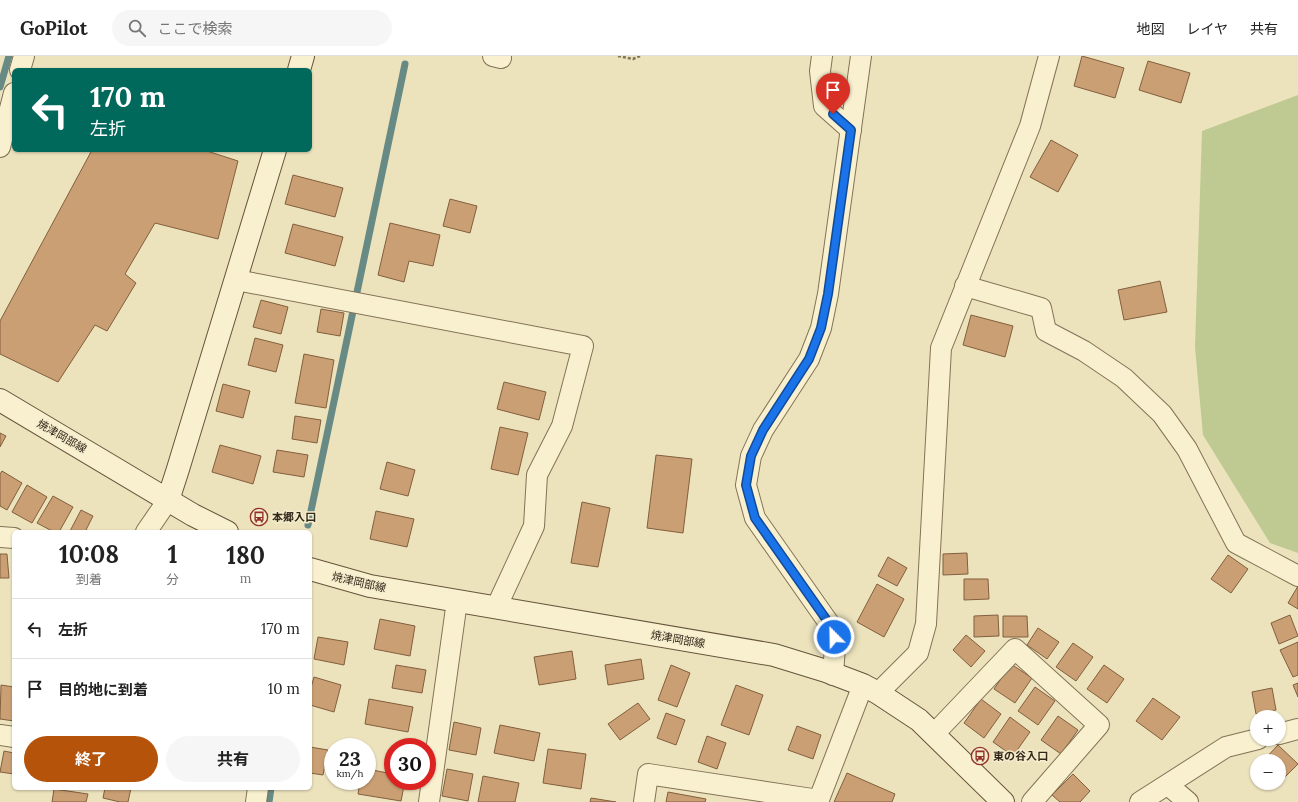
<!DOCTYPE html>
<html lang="ja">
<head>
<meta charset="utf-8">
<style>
  body { margin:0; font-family:Lora,"Noto Sans JP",serif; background:#f6f6f6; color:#222; height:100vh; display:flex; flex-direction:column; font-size:15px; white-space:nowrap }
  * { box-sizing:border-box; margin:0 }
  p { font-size:13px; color:#767676 }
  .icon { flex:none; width:22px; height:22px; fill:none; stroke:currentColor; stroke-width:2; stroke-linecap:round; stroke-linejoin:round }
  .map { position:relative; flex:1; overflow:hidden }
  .details { position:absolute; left:12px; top:474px; width:300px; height:260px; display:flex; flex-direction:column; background:#fff; border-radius:6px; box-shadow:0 1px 3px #0004 }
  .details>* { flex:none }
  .banner { position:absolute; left:12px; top:12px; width:300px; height:84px; border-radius:6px; box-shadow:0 1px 3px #0004; background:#00695c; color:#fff; overflow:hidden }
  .controls { position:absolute; left:1250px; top:654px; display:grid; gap:8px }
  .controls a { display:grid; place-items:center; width:36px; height:36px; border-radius:50%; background:#fff; box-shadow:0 1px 3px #0004; font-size:20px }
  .speed { position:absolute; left:324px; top:682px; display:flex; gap:8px; font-size:20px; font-weight:700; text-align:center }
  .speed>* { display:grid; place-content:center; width:52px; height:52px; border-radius:50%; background:#fff; box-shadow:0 1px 3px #0004; line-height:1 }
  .speed small { font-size:10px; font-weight:400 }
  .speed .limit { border:6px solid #d22; background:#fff; color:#111 }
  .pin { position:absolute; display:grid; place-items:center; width:34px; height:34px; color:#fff; margin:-41px -17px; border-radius:50% 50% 50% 0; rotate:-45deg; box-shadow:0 0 4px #0007 }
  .pin .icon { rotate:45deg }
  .me { position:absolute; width:44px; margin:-22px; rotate:337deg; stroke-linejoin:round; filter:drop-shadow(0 0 3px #0008) }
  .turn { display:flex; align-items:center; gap:14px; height:84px; padding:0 12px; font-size:18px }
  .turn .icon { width:52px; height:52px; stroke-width:2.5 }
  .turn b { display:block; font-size:28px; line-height:34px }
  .eta { display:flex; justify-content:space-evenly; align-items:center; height:68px; text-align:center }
  .eta b { font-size:24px; font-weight:700; line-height:28px }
  .cta { display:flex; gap:8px; margin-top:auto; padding:8px 12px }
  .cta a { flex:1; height:46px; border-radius:24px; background:#b45309; color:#fff; font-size:16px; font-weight:700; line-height:46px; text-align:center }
  .cta a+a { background:#f6f6f6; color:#222 }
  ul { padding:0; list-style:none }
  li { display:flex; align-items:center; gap:12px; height:60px; padding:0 12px; border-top:1px solid #e0e0e0 }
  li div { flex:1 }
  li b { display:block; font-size:15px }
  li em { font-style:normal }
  header { display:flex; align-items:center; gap:24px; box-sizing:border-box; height:56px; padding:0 20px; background:#fff; border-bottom:1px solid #e0e0e0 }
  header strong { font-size:19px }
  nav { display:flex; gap:22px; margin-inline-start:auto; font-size:14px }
  .search { width:280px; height:36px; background:#f6f6f6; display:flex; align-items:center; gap:10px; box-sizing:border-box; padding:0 14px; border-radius:22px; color:#767676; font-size:15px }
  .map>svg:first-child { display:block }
  .green { fill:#beca91 }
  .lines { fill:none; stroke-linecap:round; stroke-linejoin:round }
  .stream { stroke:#688a85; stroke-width:7 }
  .building { fill:#ca9f73; stroke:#825f3d }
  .street-casing { stroke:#837356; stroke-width:22 }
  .secondary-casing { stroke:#65543a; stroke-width:24 }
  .path { stroke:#837356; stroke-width:2.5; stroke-dasharray:3 2; stroke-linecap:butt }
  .street { stroke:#f8f0cf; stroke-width:20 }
  .secondary { stroke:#f8f0cf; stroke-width:22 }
  .route-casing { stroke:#114b97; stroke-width:10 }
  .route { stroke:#1a73e8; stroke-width:7 }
  .labels { text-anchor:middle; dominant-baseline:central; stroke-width:3; stroke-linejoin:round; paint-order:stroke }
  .street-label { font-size:11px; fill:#33291b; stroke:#f4eccc }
  .poi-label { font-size:11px; font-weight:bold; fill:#33291b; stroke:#f4eccc; text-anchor:start }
</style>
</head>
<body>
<header>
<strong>GoPilot</strong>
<div class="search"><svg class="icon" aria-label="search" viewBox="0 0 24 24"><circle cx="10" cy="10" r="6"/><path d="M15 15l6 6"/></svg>ここで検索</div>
<nav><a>地図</a><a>レイヤ</a><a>共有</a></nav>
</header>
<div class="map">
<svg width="1298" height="746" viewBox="0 0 1298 746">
  <rect width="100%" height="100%" fill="#ece3bd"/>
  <!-- green -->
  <polygon class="green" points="1298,39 1298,497 1270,487 1203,379 1195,291 1202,75"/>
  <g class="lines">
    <!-- stream -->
    <g class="stream">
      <polyline points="0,31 9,0"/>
      <polyline points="308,469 405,8"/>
      <polyline points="269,746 271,732"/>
    </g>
  </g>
  <!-- building -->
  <g class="building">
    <polygon points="1082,0 1124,12 1115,42 1074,30"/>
    <polygon points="1148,5 1190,17 1181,47 1139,34"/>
    <polygon points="1051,84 1078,99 1058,136 1030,121"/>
    <polygon points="92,94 204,94 238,105 218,183 155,167 125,218 136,227 107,275 95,269 58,326 0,298 0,265"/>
    <polygon points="293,119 343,132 335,161 285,148"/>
    <polygon points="450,143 477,150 470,177 443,170"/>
    <polygon points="390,167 440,179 433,210 409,205 404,226 378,219"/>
    <polygon points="293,168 343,181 335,210 285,197"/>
    <polygon points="1160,225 1167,256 1124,264 1118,234"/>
    <polygon points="261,244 288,251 281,278 253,271"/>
    <polygon points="321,253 344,257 340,280 317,276"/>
    <polygon points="971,259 1013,270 1005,301 963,289"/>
    <polygon points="255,282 283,289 276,316 248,309"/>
    <polygon points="304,298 334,304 326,352 295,347"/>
    <polygon points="504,326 546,336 539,364 497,353"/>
    <polygon points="223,328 250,335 243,362 216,355"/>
    <polygon points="295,360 321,364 317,387 292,383"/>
    <polygon points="500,371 528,377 518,419 491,413"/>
    <polygon points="0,377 6,380 0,391"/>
    <polygon points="220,389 261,400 253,428 212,416"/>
    <polygon points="277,394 308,399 304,421 273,416"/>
    <polygon points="656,399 692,403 683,477 647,472"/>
    <polygon points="387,406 415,414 408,440 380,433"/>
    <polygon points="2,415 22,427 7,454 0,450 0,418"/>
    <polygon points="27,429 47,441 32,467 12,456"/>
    <polygon points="53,440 73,451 59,476 54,476 37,467"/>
    <polygon points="582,446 610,452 598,511 571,507"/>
    <polygon points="81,454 93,460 85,476 73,476 70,475"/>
    <polygon points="376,455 414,463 407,491 370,483"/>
    <polygon points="967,497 968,518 943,519 943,498"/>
    <polygon points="0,498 7,498 9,522 0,522"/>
    <polygon points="1228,499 1248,513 1231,537 1211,523"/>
    <polygon points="888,501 907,512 897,530 878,520"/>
    <polygon points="964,523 988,523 989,543 964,544"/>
    <polygon points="877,528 904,543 884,581 857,566"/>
    <polygon points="1298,530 1298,553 1288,547"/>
    <polygon points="998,559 999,580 974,581 974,560"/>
    <polygon points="1290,559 1298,580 1279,588 1271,567"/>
    <polygon points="1003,560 1027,560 1028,581 1003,581"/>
    <polygon points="380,563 415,570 410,600 374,593"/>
    <polygon points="1038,572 1059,586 1047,603 1027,589"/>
    <polygon points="966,579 985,595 971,611 953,594"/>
    <polygon points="318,581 348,586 344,609 314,603"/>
    <polygon points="1298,586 1298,619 1293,621 1280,594"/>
    <polygon points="1073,587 1093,601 1076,625 1056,611"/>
    <polygon points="572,595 576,623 539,629 534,601"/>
    <polygon points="641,603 644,623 608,629 605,609"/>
    <polygon points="1011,608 1032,622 1015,647 994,633"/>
    <polygon points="396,609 426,614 422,637 392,632"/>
    <polygon points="671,609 690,617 677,651 658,644"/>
    <polygon points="1104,609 1124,623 1107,647 1087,633"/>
    <polygon points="314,621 341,629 334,656 310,649 310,635"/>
    <polygon points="1298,627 1298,641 1293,629"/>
    <polygon points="1,629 14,631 14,665 0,663"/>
    <polygon points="736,629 763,639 749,679 721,669"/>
    <polygon points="1035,631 1055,645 1038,669 1018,655"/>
    <polygon points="1272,632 1276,654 1256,658 1252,636"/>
    <polygon points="1153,642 1180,661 1162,684 1136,665"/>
    <polygon points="369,643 413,651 408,676 365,668"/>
    <polygon points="981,643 1001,658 984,682 964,667"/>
    <polygon points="638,647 650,663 620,684 608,668"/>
    <polygon points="666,657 685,664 676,689 657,682"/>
    <polygon points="1058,660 1078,674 1061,698 1041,684"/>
    <polygon points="1010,661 1030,676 1013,700 993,686"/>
    <polygon points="454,666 481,672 476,699 449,694"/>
    <polygon points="500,669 540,677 534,705 494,697"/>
    <polygon points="797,670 821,679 813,703 788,694"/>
    <polygon points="707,680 726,687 717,713 698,706"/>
    <polygon points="1278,689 1298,708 1281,725 1279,723 1279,705 1263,705"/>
    <polygon points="310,691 328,694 323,719 310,717"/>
    <polygon points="548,693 586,698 581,733 543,727"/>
    <polygon points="4,695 14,697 14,718 0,716"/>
    <polygon points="367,713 393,718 393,725 405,725 401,745 358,738 360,725 367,725"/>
    <polygon points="447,713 473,718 468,745 442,740"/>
    <polygon points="847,717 895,738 892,746 834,746"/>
    <polygon points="1073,718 1090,735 1080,746 1060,746 1052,739"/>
    <polygon points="483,720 519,727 515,746 478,746"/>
    <polygon points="105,732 131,732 128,746 120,746 103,742"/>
    <polygon points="54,733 88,738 86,746 52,746"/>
    <polygon points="668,736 706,743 705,746 666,746"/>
    <polygon points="591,742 616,746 590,746"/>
  </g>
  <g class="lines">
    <defs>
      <g id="street">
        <polyline points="493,0 501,2"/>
        <polyline points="822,0 820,15 824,50 851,74"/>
        <polyline points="20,14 24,0"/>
        <polyline points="0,91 14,37"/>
        <polyline points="236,224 583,290 562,370 537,419 534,470 496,552"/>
        <polyline points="965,230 1041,252 1046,275 1084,295 1124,322 1162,358 1187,393 1236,487 1298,520"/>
        <polyline points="146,476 168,444"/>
        <polyline points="0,481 14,482"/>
        <polyline points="833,619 835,590 833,573 755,462 746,429 751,400 763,374 809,303 821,272 828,238 861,0"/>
        <polyline points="878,637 918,597 926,568 941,292 1030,70 1049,0"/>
        <polyline points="934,678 1015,593 1099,669 1032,746"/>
        <polyline points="1279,678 1298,673"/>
        <polyline points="0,679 14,681"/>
        <polyline points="1168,729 1188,746"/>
        <polyline points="256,746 258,732"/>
        <polyline points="429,746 457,545"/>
        <polyline points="644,746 648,718 819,744"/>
        <polyline points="818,746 863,629"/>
        <polyline points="1140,746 1226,691 1258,683"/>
      </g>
      <g id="secondary">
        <polyline points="299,14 303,0"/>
        <polyline points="0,344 193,459 227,476"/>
        <polyline points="168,444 178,413 275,94"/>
        <polyline points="310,513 370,530 774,599 826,615 863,629 878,637 919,664 1003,746"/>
      </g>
    </defs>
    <!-- street casing -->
    <use href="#street" class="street-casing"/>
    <!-- secondary casing -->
    <use href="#secondary" class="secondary-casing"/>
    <!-- path -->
    <polyline class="path" points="618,0 633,3 640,0"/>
    <!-- street -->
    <use href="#street" class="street"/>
    <!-- secondary -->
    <use href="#secondary" class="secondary"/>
  </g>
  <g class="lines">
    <defs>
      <polyline id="route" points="833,58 851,74 828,238 821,272 809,303 763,374 751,400 746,429 755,462 833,573 834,581"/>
    </defs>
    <!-- route casing -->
    <use href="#route" class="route-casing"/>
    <!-- route -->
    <use href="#route" class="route"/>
  </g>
  <!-- icons -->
  <defs>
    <symbol id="bus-ring" viewBox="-11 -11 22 22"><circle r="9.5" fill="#f4eccc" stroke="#913128" stroke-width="1.5"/><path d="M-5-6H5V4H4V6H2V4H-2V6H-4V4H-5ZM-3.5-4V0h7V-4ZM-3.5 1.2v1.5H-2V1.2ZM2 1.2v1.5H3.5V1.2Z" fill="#913128"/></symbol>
  </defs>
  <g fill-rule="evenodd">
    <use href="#bus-ring" x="249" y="451" width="20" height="20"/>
    <use href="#bus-ring" x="970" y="690" width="20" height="20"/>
  </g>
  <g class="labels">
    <!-- street labels -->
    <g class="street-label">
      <text transform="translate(62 380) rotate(30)">焼津岡部線</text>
      <text transform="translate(359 526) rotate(13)">焼津岡部線</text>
      <text transform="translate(678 583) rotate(10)">焼津岡部線</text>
    </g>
    <!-- poi labels -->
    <g class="poi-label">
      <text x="272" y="461">本郷入口</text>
      <text x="993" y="700">東の谷入口</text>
    </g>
  </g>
</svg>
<div class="controls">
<a>+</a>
<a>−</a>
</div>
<div class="speed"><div>23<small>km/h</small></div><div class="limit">30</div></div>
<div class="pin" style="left:833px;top:58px;background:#d93025"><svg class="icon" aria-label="arrive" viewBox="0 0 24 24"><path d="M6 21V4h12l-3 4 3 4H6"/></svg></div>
<svg class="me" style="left:834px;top:581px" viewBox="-20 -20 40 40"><circle r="17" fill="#1a73e8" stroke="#fff" stroke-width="3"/><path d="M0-11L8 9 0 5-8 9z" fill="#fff"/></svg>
<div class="banner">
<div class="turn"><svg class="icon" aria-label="left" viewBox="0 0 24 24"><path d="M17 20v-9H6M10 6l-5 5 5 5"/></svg><div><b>170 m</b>左折</div></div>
</div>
<section class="details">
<div class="eta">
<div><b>10:08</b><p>到着</p></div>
<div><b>1</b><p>分</p></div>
<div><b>180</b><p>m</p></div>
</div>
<ul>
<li><svg class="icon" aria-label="left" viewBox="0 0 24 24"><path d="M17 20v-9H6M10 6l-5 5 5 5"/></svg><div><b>左折</b></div><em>170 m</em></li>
<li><svg class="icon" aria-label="arrive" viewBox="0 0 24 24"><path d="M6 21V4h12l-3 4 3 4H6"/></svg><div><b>目的地に到着</b></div><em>10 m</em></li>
</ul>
<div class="cta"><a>終了</a><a>共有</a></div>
</section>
</div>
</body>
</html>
